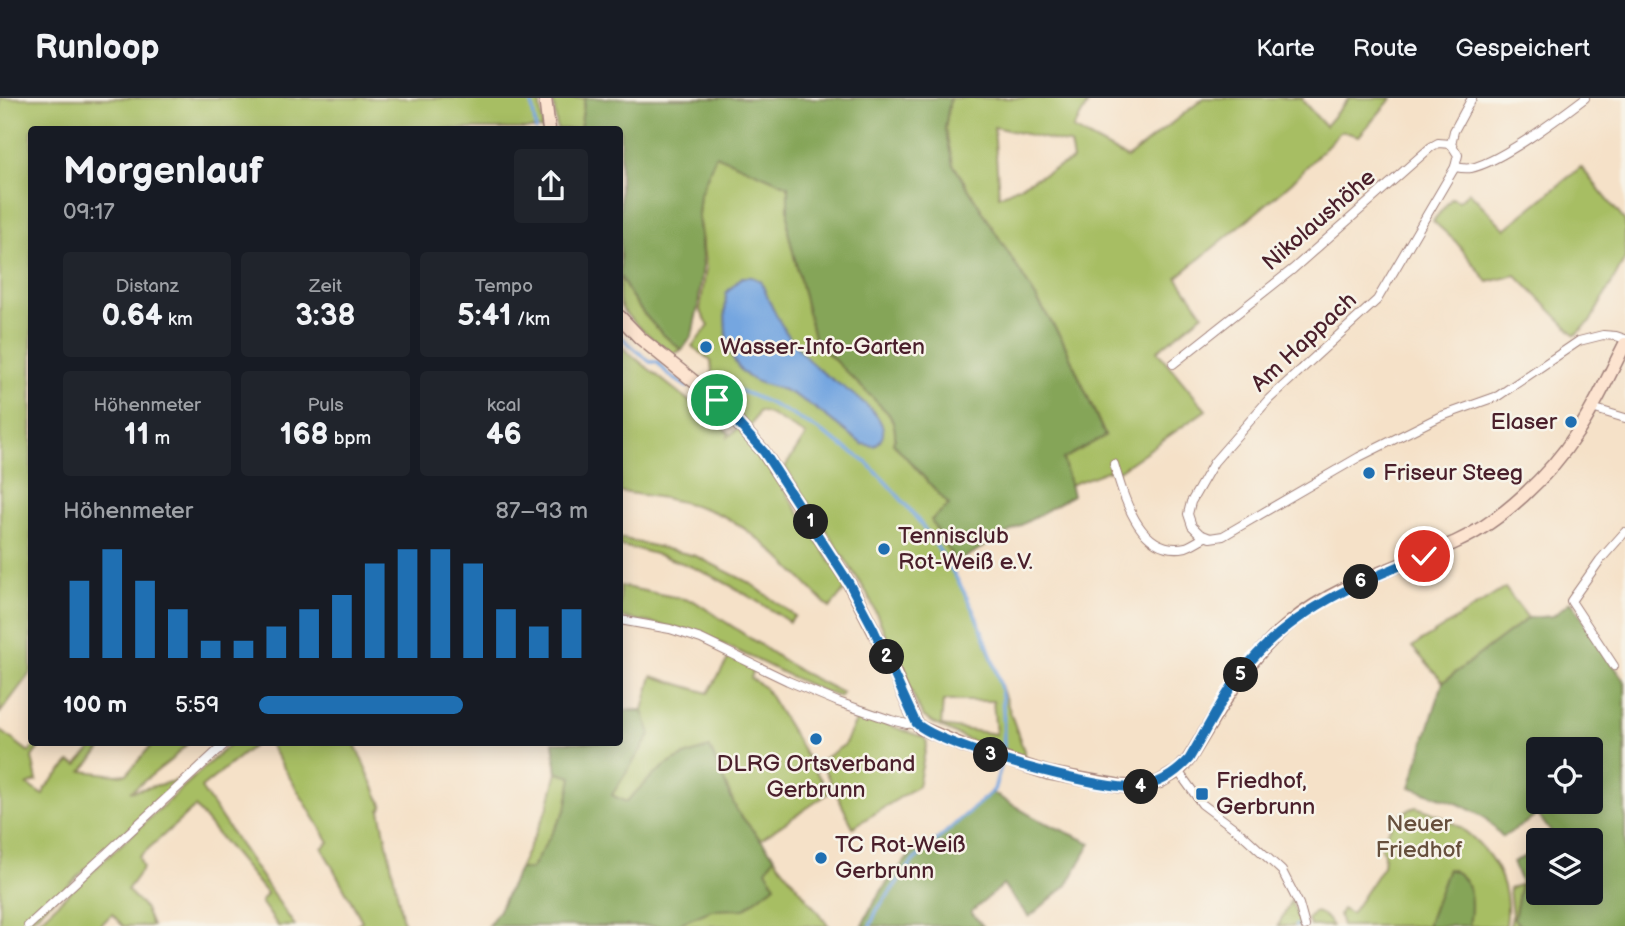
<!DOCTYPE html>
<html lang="de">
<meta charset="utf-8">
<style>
:root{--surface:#171b24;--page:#20242c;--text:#f1f3f6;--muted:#9ea1a6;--line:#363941;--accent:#1f6fb2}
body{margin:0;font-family:"Balsamiq Sans",sans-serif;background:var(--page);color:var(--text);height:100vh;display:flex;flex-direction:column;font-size:26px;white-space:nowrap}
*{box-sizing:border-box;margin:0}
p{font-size:23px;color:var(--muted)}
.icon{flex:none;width:38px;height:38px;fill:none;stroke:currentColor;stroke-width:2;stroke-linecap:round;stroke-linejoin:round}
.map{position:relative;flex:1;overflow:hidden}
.drawer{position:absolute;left:28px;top:28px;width:595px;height:620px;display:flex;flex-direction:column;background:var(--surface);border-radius:7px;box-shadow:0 4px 18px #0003}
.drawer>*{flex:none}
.buttons{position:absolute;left:1526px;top:639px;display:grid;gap:14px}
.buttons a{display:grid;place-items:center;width:77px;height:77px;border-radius:7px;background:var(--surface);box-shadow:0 4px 18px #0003;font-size:35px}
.pin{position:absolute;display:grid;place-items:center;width:60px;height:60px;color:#fff;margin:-30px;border:4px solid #fff;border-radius:50%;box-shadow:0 2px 7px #0007}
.km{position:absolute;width:35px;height:35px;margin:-18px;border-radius:50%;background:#222;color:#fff;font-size:19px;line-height:35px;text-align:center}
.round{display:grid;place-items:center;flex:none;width:74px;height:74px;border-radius:7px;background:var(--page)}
.overview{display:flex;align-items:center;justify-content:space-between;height:119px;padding:0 35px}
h1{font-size:38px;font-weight:800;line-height:52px}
.figures{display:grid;grid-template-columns:repeat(3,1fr);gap:10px;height:119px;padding:7px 35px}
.figures div{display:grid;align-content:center;border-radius:7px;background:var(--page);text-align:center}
.figures b{font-size:30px;font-weight:800}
.figures small{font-size:19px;font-weight:400}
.figures p{font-size:19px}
.chart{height:196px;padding:14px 35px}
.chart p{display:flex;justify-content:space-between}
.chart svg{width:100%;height:126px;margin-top:7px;stroke:var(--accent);stroke-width:6}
ul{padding:0 35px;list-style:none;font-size:23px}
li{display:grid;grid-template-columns:112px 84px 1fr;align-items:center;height:52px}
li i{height:18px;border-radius:9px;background:var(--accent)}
header{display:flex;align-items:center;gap:42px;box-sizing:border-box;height:98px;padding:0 35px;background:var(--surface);border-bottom:2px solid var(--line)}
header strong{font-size:33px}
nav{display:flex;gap:38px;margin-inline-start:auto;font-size:24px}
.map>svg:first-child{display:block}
.green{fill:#a7be63;stroke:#786e47;stroke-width:2;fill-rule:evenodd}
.forest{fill:#85a559;stroke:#686242;stroke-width:2;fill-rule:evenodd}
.water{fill:#74a6e0;stroke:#5f6286;stroke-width:2}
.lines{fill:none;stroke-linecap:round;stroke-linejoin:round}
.stream{stroke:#74a6e0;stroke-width:3.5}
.street-casing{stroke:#a0807a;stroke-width:10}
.secondary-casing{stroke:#a0807a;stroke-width:15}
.street{stroke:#fff;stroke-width:8}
.secondary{stroke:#fde4d0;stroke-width:12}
.route-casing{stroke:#fff;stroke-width:14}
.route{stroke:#1f6fb2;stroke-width:9}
.poi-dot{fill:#1f6fb2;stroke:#f7f3e8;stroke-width:2.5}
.labels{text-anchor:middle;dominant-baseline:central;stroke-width:5;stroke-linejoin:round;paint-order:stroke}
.street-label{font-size:23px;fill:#4a1f2b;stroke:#f7f3e8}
.poi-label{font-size:23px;fill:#4a1f2b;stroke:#f7f3e8;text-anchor:start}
.park-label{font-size:23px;fill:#664f3c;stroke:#f7f3e8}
</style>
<header>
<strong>Runloop</strong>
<nav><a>Karte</a><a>Route</a><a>Gespeichert</a></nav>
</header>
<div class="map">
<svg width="1625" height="828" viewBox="0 0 1625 828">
<rect width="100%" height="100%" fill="#f7f3e8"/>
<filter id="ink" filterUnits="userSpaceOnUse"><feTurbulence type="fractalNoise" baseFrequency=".0143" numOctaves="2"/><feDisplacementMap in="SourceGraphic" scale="14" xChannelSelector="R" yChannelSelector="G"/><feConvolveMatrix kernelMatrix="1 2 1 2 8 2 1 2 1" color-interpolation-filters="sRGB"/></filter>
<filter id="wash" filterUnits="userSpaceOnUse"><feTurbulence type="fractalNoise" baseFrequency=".00686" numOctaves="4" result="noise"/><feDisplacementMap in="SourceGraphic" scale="28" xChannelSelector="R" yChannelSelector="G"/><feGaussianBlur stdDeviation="1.57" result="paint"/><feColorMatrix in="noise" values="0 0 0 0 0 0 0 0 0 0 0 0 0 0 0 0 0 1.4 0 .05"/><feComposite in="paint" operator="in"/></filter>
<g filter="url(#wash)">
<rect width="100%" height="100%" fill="#f5e1c8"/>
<g class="green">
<path d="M 0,0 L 539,0 L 543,31 L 32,32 L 31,574 L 0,615 Z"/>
<path d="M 553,0 L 585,0 L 580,31 L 557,31 Z"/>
<path d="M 950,0 L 1091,0 L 1073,31 L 1127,60 L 1204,0 L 1303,0 L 1302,2 L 1325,28 L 1349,0 L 1392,0 L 1359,38 L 1341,33 L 1292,84 L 1257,114 L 1177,179 L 1203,216 L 1157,253 L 1206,312 L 1117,374 L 1115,370 L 1070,387 L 1063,361 L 1105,337 L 1063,243 L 953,66 L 945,31 ZM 994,29 L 1070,46 L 1073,62 L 999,98 Z"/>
<path d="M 716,56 L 788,88 L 788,133 L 815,243 L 889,316 C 894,325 898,335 893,345 L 950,407 L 932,423 L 956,465 L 951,469 L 977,520 L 1024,653 L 1024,660 C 1005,658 936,630 922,617 L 867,495 L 785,369 L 806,337 L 769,316 L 759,313 L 750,329 L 707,284 L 712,274 L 711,263 L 692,248 L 709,228 L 700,212 L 706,170 L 698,117 L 700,96 ZM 943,603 L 993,603 L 996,636 L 941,628 Z"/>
<path d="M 1581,69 L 1625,123 L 1625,161 L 1590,224 L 1575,237 L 1516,177 L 1488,184 L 1456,144 L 1433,123 L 1452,100 L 1459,103 L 1469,94 L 1505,131 Z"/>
<path d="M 620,178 C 634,206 656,233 682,252 L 673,256 C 660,246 625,221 620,206 C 617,199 620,186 620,178 Z"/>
<path d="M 620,248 L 729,335 L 728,339 L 738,330 L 760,354 L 847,489 L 830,510 C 797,478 758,431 714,414 C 684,402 651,398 620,394 Z"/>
<path d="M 620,440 L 696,458 L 750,485 L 795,518 L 789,524 C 736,488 683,458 620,448 Z"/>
<path d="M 620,488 L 694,503 L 801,574 L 843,595 L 840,599 C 796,584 757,560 713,542 C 683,530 651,525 620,519 Z"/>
<path d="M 1505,490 L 1528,520 L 1443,584 L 1412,549 Z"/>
<path d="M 730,558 L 754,570 L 751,580 L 765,590 L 829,695 L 760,742 L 829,828 L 489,828 L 500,811 L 548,709 L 557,674 L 553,644 L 620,644 L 620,612 L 643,612 L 652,578 L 708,595 Z"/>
<path d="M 859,617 L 923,639 L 927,644 L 918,688 L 853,729 L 820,663 L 844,647 Z"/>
<path d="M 0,632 L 29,654 L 37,644 L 43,644 L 32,659 L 37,683 L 27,687 L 43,697 L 45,690 L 70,664 L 77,667 L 98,644 L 107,644 L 82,673 L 117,677 L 127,676 L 154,644 L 189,644 L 171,662 L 130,694 L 182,681 L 25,828 L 0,828 Z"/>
<path d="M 232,644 L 258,644 L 201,690 L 295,828 L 278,828 L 261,804 L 267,796 L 195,709 L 139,759 L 143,770 L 127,792 L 144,809 L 152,828 L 123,828 L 112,816 L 100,828 L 33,828 Z"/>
<path d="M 268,644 L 354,644 L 383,709 L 380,712 L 404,828 L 354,828 L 362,823 L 322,750 L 329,744 Z"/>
<path d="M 1416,709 C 1470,725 1515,768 1506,828 L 1469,828 C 1472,806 1474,778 1448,771 L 1427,828 L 1342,828 L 1339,816 L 1342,811 L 1351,816 L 1383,768 L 1384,757 L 1380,746 C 1390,729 1397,715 1416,709 Z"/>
<path d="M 1521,786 L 1514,820 L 1520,828 L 1510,828 L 1512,818 L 1509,791 Z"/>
<path d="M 1291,802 L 1301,828 L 1278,828 Z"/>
<path d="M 1314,814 C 1323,814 1328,821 1332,828 L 1310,828 L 1308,821 Z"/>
</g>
<g class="forest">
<path d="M 585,0 L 950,0 L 945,31 L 953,66 L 1063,243 L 1105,338 L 1063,361 L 1073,397 L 956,465 L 931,422 L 949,407 L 893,345 C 898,335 894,325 889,316 L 815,243 L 788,133 L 788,88 L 716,57 L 700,96 L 698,117 L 703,167 L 698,209 L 692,238 L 682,252 C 656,233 634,206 620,178 L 620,32 L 580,31 Z"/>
<path d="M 1571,503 L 1625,584 L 1625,828 L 1520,828 L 1514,821 L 1521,785 L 1513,764 L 1538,752 L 1538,794 L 1591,794 L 1591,742 L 1557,742 L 1538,717 L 1503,739 L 1484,719 L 1459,706 L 1410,689 L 1443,584 L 1528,520 L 1553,518 ZM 1538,651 L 1591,651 L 1591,704 L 1538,704 Z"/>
<path d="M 620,612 L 643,613 L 651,636 L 612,697 L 626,704 C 656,674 667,660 710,650 L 737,713 L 775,759 L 766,772 L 775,787 L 744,811 L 712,812 L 674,828 L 488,828 L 499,812 L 519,771 L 531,771 L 566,711 L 572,679 L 557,675 L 553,644 L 620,644 Z"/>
<path d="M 991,694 L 1037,721 L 1091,745 L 1067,787 L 1029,819 L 1003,787 L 971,814 L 983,828 L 862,828 C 875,796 898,771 920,746 L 926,751 Z"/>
<path d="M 1448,771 C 1474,778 1473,806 1469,828 L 1427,828 Z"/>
</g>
<path class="water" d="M 742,179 L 752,179 L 761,183 C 773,215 790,247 816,269 C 834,285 871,304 881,325 C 886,335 882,343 874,348 L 862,346 C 838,328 813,306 786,293 C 775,288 759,287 750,280 C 723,262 724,223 726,195 Z"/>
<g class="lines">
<g class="stream">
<path d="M 531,0 L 536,32"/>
<path d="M 620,238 L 650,264 L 657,264 L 669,277 L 687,289"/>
<path d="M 717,285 C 763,299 802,320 841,347 C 851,354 863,360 871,369 C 931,428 979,505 1000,587 C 1005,606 1003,630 1004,651"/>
<path d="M 870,828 L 877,812 L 913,763 L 994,692 L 1001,668"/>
<path d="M 1296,828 L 1296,827"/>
</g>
</g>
</g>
<g filter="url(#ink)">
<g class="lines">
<g class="street-casing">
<g id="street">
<path d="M 1451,46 L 1458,57 L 1455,69 L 1377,202 L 1269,301 L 1214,364 L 1191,404 L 1188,416 L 1192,428 L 1200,436 L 1210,440 L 1223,438 L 1359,359 L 1439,319 L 1498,298 L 1579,243 L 1603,237 L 1616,238 L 1625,241"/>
<path d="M 1451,46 L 1454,33 L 1472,0"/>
<path d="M 1455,69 C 1460,70 1466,71 1471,70 C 1501,64 1560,19 1585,0"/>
<path d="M 1173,266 L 1293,171 L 1431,49 L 1438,45 L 1451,46"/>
<path d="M 1592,310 L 1625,320"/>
<path d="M 1114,366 C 1124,399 1139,459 1186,449 C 1192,447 1199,442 1205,439"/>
<path d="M 620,522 L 670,531 L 701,541 L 788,583 L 838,604 L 891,622 L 907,626 L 916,625"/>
<path d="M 1614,568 L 1571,503 L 1600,462 L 1625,434"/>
<path d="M 1178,673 L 1202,706 L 1242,736 L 1282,773 L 1299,806 L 1305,828"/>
<path d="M 28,828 L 227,644"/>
</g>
</g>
<g class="secondary-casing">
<g id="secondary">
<path d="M 545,0 L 549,32"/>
<path d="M 620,219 L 640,240 L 717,302 L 763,353 L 849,485 L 890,564 L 916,625 L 921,630 L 964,648 L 1048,675 L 1120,688 L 1138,689 L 1159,684 L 1178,673 L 1189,661 C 1219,612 1245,562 1290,525 C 1337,486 1401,469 1456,444 C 1502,423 1550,377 1577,335 C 1596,307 1610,275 1625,246"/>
</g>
</g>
<use href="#street" class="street"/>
<use href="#secondary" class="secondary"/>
</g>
</g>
<g class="lines" filter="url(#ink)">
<g class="route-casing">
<path id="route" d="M 717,302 L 764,354 L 849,485 L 874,532 L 916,625 C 940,649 1102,693 1138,689 C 1159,687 1176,675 1189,661 C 1207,631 1227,591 1249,565 C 1295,511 1359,484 1424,458"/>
</g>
<use href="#route" class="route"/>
</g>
<g class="poi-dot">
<circle cx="706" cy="249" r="7"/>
<circle cx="1571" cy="324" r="7"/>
<circle cx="1369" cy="375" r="7"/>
<circle cx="884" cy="451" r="7"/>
<circle cx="816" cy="641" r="7"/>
<rect x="1195" y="689" width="14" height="14" rx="3.5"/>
<circle cx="821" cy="760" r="7"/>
</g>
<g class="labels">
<g class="street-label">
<text transform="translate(1319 122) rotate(-41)">Nikolaushöhe</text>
<text transform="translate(1304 244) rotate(-43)">Am Happach</text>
</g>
<g class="poi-label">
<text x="720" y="249">Wasser-Info-Garten</text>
<text x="1557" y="324" text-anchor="end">Elaser</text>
<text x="1383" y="375">Friseur Steeg</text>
<text x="898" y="438">Tennisclub<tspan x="898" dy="26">Rot-Weiß e.V.</tspan></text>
<text x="816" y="666" text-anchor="middle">DLRG Ortsverband<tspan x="816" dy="26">Gerbrunn</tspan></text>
<text x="1216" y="683">Friedhof,<tspan x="1216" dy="26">Gerbrunn</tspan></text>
<text x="835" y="747">TC Rot-Weiß<tspan x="835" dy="26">Gerbrunn</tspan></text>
</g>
<g class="park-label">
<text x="1419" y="726">Neuer<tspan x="1419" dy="26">Friedhof</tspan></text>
</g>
</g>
</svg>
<div class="buttons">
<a><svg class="icon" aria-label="locate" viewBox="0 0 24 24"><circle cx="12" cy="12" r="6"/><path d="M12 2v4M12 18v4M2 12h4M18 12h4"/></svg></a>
<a><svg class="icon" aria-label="layers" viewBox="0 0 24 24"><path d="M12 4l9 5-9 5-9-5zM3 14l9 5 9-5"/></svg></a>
</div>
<div class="pin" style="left:717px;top:302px;background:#1e9e55"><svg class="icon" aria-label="arrive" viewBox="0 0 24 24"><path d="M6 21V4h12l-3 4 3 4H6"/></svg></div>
<div class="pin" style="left:1424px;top:458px;background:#d93025"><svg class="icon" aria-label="check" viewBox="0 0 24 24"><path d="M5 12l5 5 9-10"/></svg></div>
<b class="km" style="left:811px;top:424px">1</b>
<b class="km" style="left:887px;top:559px">2</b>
<b class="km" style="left:991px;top:657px">3</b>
<b class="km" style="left:1141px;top:689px">4</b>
<b class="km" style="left:1241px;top:577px">5</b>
<b class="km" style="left:1361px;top:484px">6</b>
<section class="drawer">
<div class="overview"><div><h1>Morgenlauf</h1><p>09:17</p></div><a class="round"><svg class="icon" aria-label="share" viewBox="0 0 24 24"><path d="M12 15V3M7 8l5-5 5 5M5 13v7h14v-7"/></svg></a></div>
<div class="figures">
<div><p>Distanz</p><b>0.64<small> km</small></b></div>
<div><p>Zeit</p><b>3:38</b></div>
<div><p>Tempo</p><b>5:41<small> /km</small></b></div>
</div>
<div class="figures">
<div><p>Höhenmeter</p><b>11<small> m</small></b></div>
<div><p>Puls</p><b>168<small> bpm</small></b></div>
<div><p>kcal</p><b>46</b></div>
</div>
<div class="chart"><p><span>Höhenmeter</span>87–93 m</p>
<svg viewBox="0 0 160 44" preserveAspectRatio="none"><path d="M5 44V17M15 44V6M25 44V17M35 44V27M45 44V38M55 44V38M65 44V33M75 44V27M85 44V22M95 44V11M105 44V6M115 44V6M125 44V11M135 44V27M145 44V33M155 44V27"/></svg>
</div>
<ul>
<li><b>100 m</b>5:59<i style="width:62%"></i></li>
</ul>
</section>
</div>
